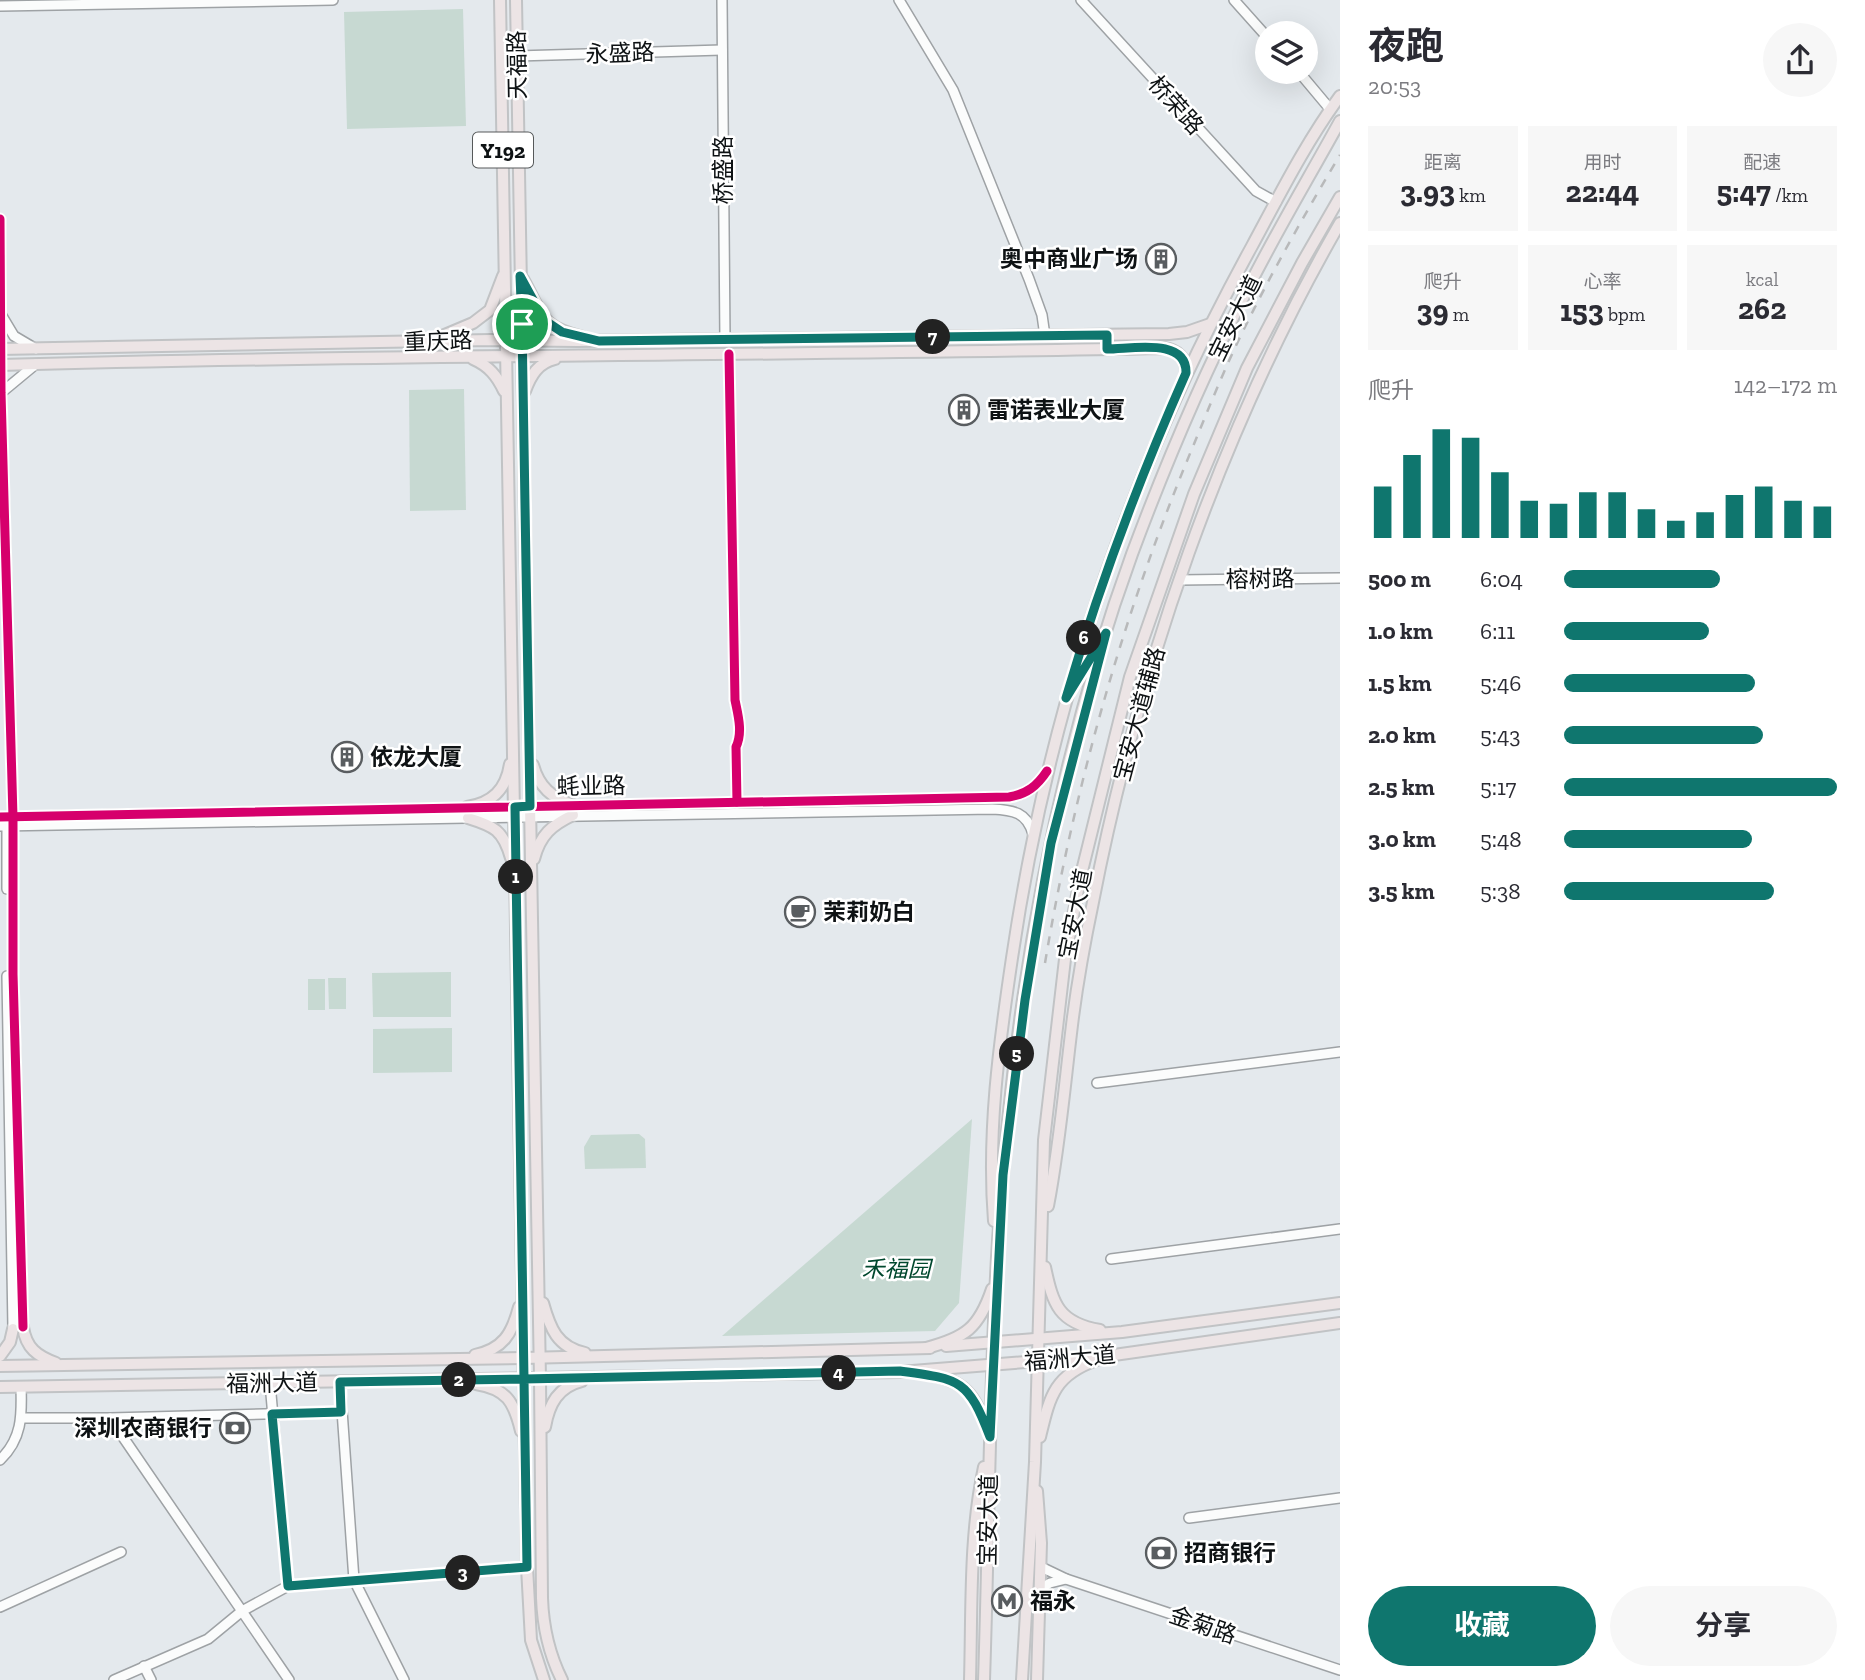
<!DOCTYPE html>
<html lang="zh">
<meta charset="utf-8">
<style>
:root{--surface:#fff;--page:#f7f7f7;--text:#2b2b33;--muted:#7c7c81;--accent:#0f766e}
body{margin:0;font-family:"Zilla Slab","Noto Sans SC",serif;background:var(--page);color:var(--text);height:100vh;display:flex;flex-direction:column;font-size:26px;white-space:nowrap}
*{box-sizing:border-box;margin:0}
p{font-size:23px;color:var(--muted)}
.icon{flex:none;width:38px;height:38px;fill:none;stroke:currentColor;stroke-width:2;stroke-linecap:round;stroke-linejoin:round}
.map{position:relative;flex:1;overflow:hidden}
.panel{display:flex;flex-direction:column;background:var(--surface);width:525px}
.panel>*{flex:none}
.buttons{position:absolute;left:1255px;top:21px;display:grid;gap:14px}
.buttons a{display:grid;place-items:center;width:63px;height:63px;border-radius:50%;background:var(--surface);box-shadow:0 7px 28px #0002;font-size:35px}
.pin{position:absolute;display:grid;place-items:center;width:60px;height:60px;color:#fff;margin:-30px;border:4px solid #fff;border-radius:50%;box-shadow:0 2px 7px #0007}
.km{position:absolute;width:35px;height:35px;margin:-18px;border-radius:50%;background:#222;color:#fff;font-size:19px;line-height:35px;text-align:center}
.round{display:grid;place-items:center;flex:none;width:74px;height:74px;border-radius:37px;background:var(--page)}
.summary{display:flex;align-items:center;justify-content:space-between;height:119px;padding:0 28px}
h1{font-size:38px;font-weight:700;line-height:52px}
.metrics{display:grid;grid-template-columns:repeat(3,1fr);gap:10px;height:119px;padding:7px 28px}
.metrics div{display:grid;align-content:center;border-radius:0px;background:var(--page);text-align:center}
.metrics b{font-size:30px;font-weight:700}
.metrics small{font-size:19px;font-weight:400}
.metrics p{font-size:19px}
.chart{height:196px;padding:14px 28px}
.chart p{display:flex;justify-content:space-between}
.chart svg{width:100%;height:126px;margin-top:7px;stroke:var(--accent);stroke-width:6}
.primary-button{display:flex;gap:14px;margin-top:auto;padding:14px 28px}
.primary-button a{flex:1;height:80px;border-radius:42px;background:var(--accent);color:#fff;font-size:28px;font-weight:700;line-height:80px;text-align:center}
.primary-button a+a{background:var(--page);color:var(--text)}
ul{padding:0 28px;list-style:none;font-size:23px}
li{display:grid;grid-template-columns:112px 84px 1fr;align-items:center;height:52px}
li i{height:18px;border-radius:9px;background:var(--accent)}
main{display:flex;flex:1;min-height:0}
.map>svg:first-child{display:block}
.green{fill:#c7d9d2}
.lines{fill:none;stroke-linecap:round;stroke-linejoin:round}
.minor-casing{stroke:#9ea2a5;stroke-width:12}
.major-casing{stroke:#c1c3c5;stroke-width:14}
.minor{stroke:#fbfcfc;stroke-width:9}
.major{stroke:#ece4e5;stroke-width:10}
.rail{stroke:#b8b9ba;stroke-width:2.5;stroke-dasharray:9 9;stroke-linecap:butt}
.cycleway-casing{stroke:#fff;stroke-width:13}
.cycleway{stroke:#d6006c;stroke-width:9}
.route-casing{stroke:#fff;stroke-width:14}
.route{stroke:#0f766e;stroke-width:9}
.labels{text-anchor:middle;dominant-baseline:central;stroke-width:5;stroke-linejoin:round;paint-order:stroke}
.shield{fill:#fff;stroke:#56595a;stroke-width:2}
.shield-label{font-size:21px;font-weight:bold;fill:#0e1214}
.street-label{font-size:23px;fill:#0e1214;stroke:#fff}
.poi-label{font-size:23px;font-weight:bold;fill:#0e1214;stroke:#fff;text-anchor:start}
.park-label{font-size:23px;font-style:italic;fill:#00482e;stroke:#fff}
</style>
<main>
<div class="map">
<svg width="1340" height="1680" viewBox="0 0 1340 1680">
<rect width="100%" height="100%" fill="#e4e9ed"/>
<g class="green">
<path d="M 463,9 L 466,126 L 347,129 L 344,12 Z"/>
<path d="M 464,389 L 466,510 L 410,511 L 409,390 Z"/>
<path d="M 451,972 L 451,1017 L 373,1017 L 372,973 Z"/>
<path d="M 328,978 L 346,978 L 346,1009 L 329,1009 Z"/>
<rect x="308" y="979" width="17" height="31"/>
<path d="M 452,1028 L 452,1072 L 373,1073 L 373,1029 Z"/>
<path d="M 972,1119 L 959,1303 L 935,1331 L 722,1336 Z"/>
<path d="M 639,1134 L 645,1139 L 646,1168 L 585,1169 L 584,1147 L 591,1135 Z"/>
</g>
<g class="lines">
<g class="minor-casing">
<g id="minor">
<path d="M 722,0 L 725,340"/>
<path d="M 899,0 L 953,90 L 1029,279 L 1042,315 L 1045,336"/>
<path d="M 1081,0 L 1256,191 L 1276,202"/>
<path d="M 1234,0 L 1267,37"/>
<path d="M 0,6 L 333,0"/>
<path d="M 517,56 L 722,50"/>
<path d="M 1299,72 L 1330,109"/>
<path d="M 0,219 L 1,393 L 13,817 L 13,974 L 23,1327"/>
<path d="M 2,316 L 14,336 L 36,349"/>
<path d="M 729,354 L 735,700 C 738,715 743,732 736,747 L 737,802"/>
<path d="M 1,393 L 36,364"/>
<path d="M 1180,580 L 1340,578"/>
<path d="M 0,817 L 1009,797 C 1026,794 1036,787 1046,773"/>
<path d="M 7,822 L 7,889"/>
<path d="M 0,826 L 992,809 C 1013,810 1027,812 1033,834"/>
<path d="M 7,976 L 13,1329"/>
<path d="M 1097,1083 L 1340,1052"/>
<path d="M 1111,1259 L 1340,1229"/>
<path d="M 340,1382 L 354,1580 L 404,1680"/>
<path d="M 270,1383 L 288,1586"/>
<path d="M 22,1418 L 110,1418 L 341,1412"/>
<path d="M 110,1418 L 289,1680"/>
<path d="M 0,1460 C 22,1439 22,1416 21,1387"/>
<path d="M 1189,1518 L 1340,1498"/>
<path d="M 1041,1567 L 1066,1579 L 1340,1670"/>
<path d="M 1040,1589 L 1050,1583 L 1066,1579"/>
<path d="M 0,1607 L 121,1552"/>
<path d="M 144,1666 L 151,1680"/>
<path d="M 114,1680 L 208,1639 L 242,1611 L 288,1586 L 527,1567"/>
</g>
</g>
<g class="major-casing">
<g id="major">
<path d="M 500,0 L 527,1567 L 531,1640 L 544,1680"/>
<path d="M 516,0 L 540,1379 L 542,1598 C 543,1627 549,1654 562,1680"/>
<path d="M 523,279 C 543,314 538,326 583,337"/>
<path d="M 435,339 L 473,323 L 490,310 L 503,276"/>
<path d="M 0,349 L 491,340 L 578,341 L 1169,334 L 1187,332 L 1210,324"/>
<path d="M 473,359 C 489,366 497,376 504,391"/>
<path d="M 0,365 C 388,354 776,356 1164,348 C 1178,350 1186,358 1186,372"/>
<path d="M 525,391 C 531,375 538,363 555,359"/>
<path d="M 1074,685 L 1099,645"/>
<path d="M 533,765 C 539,787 552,798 573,805"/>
<path d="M 467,807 C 492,803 506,790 510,764"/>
<path d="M 468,818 C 494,826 503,830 511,858"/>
<path d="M 534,859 C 540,835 552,825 573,815"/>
<path d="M 1048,1206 C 1060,1144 1065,1080 1073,1017 C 1078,979 1085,940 1093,902 C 1138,670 1221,429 1340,223"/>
<path d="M 994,1221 C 987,1133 999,1045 1012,958 C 1049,707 1130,468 1252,246 C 1279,196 1306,142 1340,96"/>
<path d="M 1045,1267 C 1053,1305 1059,1323 1100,1330"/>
<path d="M 543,1303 C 550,1328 557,1347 585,1353"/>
<path d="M 23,1327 C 26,1348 37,1356 56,1363"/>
<path d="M 946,1346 L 1122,1332 L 1340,1303"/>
<path d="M 926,1348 C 965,1338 979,1328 992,1289"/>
<path d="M 475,1355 C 503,1349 512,1334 519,1307"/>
<path d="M 0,1356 L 10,1342 L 13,1329"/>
<path d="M 0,1366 L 524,1358 L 930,1348"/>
<path d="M 925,1374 C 966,1380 974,1394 988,1431"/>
<path d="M 476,1384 C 507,1389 514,1402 521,1431"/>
<path d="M 0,1387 L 900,1372 L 1114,1355 L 1340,1323"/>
<path d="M 545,1427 C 549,1404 558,1387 582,1381"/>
<path d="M 1040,1437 C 1050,1396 1054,1375 1097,1360"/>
<path d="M 970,1680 C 972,1610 969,1536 984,1467"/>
<path d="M 984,1680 C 989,1533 989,1387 998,1240 C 1013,1010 1053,771 1132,554 C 1164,468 1200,382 1242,300 C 1272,239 1307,181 1340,121"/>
<path d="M 1022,1680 L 1035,1462 L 1044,1140 L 1065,959 L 1080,879 L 1130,677 L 1194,494 L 1247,368 L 1302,263 L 1340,197"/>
<path d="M 1037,1680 L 1041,1543 L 1037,1491"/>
</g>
</g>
<use href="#minor" class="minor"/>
<use href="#major" class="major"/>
<path class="rail" d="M 1045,963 C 1075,784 1124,611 1194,444 C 1210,405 1226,365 1245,327 C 1274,268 1306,212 1340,155"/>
<g class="cycleway-casing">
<g id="cycleway">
<path d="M 0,219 L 1,393 L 13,817 L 13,974 L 23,1327"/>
<path d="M 729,354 L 735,700 C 738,715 743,732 736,747 L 737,802"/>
<path d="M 0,817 L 1009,797 C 1027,794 1037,786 1047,771"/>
</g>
</g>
<use href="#cycleway" class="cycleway"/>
</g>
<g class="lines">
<g class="route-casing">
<path id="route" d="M 522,324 L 530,806 L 515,807 L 524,1379 L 340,1382 L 341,1412 L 272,1414 L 288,1586 L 527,1567 L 524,1379 L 900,1371 C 960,1379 968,1379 990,1437 L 1003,1175 L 1025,1000 L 1051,843 L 1106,633 L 1066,698 C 1099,586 1139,479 1186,373 C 1187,337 1132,349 1107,349 L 1107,335 L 599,341 L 562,332 L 544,320 L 520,276 L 522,324"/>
</g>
<use href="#route" class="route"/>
</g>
<defs>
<g id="building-ring" transform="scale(1.575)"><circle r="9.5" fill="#fff" stroke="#595d60" stroke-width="1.5"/><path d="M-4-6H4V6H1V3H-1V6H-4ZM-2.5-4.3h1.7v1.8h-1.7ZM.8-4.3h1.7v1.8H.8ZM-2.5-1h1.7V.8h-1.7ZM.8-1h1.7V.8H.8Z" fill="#595d60"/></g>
<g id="cafe-ring" transform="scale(1.575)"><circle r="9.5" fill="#fff" stroke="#595d60" stroke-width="1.5"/><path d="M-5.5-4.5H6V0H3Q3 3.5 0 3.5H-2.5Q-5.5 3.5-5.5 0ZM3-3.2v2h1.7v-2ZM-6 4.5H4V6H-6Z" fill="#595d60"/></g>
<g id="bank-ring" transform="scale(1.575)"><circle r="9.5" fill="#fff" stroke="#595d60" stroke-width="1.5"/><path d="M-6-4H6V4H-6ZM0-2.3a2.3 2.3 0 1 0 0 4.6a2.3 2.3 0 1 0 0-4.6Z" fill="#595d60"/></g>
<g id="metro-ring" transform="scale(1.575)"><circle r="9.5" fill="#fff" stroke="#595d60" stroke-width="1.5"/><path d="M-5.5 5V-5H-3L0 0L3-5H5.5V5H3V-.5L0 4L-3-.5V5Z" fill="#595d60"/></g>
</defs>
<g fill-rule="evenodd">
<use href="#building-ring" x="1161" y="259"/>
<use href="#building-ring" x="964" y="410"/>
<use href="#building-ring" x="347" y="757"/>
<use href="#cafe-ring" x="800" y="912"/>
<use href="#bank-ring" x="235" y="1428"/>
<use href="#bank-ring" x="1161" y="1553"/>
<use href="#metro-ring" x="1007" y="1601"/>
</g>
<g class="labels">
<rect class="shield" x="473" y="132.5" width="60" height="35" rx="5"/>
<g class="shield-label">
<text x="503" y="150">Y192</text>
</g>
<g class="street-label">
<text transform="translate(620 53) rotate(-2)">永盛路</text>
<text transform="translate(517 65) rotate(-91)">天福路</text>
<text transform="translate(1176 105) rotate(48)">桥荣路</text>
<text transform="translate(723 170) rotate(-90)">桥盛路</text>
<text transform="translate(1235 318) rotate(-64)">宝安大道</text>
<text transform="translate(438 341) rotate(-2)">重庆路</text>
<text transform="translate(1260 579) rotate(-1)">榕树路</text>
<text transform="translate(1139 714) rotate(-75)">宝安大道辅路</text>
<text transform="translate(591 786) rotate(-1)">蚝业路</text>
<text transform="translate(1075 914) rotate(-79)">宝安大道</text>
<text transform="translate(1070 1358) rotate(-5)">福洲大道</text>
<text transform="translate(272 1383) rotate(-1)">福洲大道</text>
<text transform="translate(988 1520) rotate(-89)">宝安大道</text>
<text transform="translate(1203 1625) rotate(19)">金菊路</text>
</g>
<g class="poi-label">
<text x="1138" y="259" text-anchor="end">奥中商业广场</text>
<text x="987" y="410">雷诺表业大厦</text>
<text x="370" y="757">依龙大厦</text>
<text x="823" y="912">茉莉奶白</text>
<text x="212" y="1428" text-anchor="end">深圳农商银行</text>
<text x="1184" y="1553">招商银行</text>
<text x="1030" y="1601">福永</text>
</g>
<g class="park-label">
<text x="896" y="1269">禾福园</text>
</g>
</g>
</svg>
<div class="buttons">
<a><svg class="icon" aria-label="layers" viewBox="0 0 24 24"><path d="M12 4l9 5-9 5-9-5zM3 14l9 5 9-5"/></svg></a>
</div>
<div class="pin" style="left:522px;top:324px;background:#1e9e55"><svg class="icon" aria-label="arrive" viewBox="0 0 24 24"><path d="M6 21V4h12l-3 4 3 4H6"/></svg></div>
<b class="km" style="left:516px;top:877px">1</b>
<b class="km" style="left:459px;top:1380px">2</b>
<b class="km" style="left:463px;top:1573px">3</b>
<b class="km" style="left:839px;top:1373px">4</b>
<b class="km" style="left:1017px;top:1054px">5</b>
<b class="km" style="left:1084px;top:638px">6</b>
<b class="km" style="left:933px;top:337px">7</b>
</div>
<section class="panel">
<div class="summary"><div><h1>夜跑</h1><p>20:53</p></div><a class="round"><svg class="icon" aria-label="share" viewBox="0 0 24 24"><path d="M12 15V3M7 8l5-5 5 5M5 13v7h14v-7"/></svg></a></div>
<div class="metrics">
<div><p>距离</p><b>3.93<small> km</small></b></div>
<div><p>用时</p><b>22:44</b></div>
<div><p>配速</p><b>5:47<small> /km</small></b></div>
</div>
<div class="metrics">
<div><p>爬升</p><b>39<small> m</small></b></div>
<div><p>心率</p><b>153<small> bpm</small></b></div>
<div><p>kcal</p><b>262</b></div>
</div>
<div class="chart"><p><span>爬升</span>142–172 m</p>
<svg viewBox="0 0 160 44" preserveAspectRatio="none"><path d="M5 44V26M15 44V15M25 44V6M35 44V9M45 44V21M55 44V31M65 44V32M75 44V28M85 44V28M95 44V34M105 44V38M115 44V35M125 44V29M135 44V26M145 44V31M155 44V33"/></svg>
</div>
<ul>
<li><b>500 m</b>6:04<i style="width:57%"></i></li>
<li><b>1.0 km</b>6:11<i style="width:53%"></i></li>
<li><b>1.5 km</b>5:46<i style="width:70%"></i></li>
<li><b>2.0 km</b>5:43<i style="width:73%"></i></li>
<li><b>2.5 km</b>5:17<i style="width:100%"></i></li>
<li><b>3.0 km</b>5:48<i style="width:69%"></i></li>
<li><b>3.5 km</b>5:38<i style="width:77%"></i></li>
</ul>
<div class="primary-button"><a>收藏</a><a>分享</a></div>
</section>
</main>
